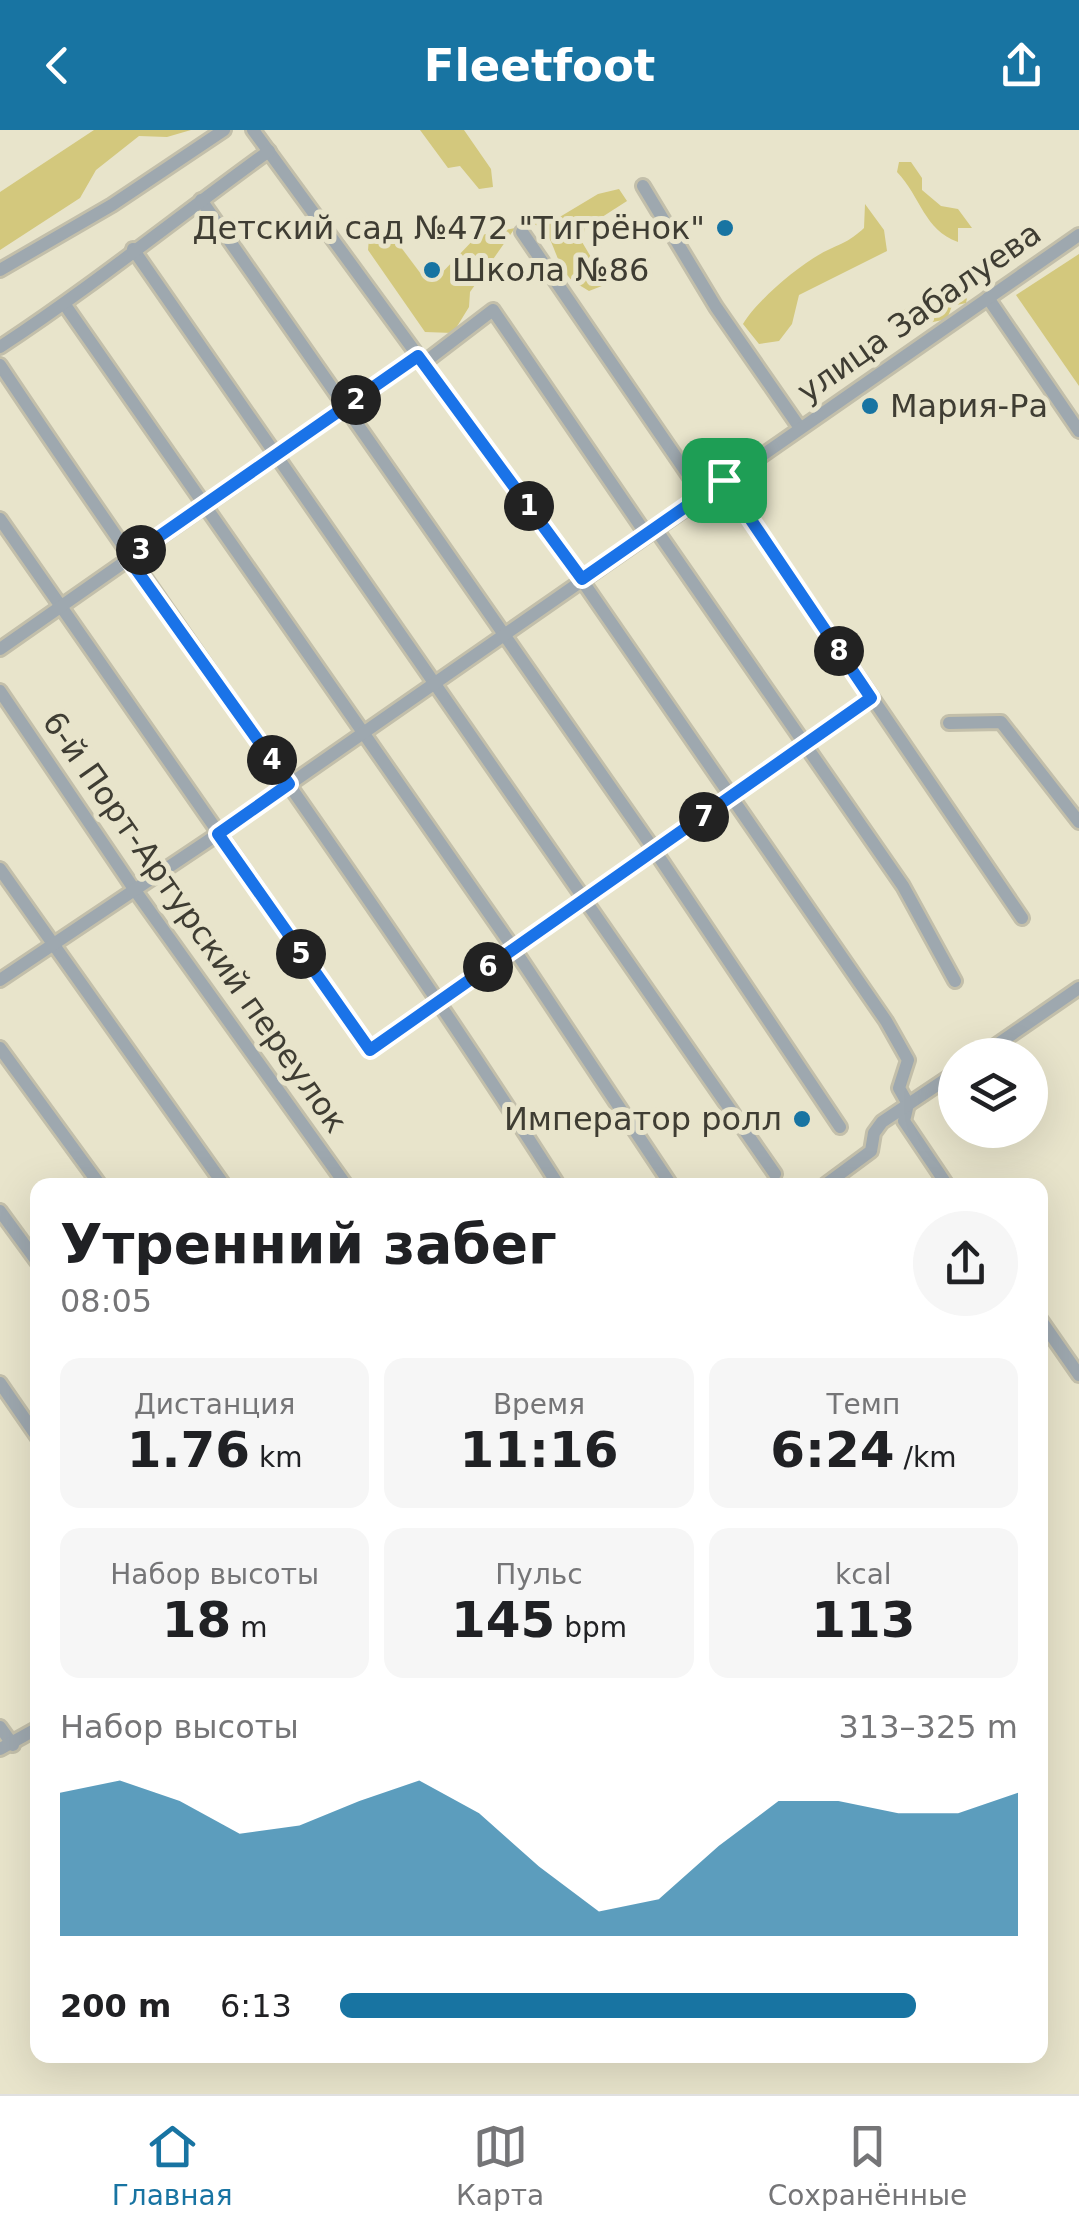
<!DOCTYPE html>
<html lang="ru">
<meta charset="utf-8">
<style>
:root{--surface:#fff;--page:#f6f6f6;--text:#202124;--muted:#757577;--line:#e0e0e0;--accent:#1874a2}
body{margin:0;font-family:"DejaVu Sans",sans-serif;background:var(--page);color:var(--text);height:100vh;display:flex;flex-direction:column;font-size:38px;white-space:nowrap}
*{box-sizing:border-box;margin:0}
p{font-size:32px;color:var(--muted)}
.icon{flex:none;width:55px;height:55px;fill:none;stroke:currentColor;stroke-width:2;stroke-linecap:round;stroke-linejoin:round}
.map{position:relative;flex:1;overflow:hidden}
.side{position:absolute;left:30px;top:1048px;width:1018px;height:885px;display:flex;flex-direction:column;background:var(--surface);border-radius:20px;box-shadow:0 10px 40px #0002}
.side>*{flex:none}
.tools{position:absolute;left:938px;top:908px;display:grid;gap:20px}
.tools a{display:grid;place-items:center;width:110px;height:110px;border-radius:50%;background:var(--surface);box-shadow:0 10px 40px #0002;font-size:50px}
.pin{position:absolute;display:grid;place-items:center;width:85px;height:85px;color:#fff;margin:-42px;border-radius:20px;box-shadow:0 5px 15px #0006}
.km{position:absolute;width:50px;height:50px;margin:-25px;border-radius:50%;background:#222;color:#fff;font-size:28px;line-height:50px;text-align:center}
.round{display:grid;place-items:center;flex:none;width:105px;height:105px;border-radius:52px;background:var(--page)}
.overview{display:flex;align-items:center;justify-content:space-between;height:170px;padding:0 30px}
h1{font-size:55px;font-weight:700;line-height:75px}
.metrics{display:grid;grid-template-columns:repeat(3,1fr);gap:15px;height:170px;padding:10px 30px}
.metrics div{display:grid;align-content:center;border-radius:20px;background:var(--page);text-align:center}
.metrics b{font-size:50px;font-weight:700}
.metrics small{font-size:28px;font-weight:400}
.metrics p{font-size:28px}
.chart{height:280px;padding:20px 30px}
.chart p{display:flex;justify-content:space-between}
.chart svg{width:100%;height:180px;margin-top:10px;fill:var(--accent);opacity:.7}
ul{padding:0 30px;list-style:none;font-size:32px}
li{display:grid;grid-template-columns:160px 120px 1fr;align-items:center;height:75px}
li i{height:25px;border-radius:12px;background:var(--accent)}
header{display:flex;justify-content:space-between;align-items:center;height:130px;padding:0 30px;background:var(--accent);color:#fff;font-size:45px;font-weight:700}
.tab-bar{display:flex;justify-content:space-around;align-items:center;height:140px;border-top:2px solid var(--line);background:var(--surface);font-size:28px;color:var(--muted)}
.tab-bar a{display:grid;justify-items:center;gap:5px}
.tab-bar .current{color:var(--accent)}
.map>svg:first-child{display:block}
.green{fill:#d3c87d}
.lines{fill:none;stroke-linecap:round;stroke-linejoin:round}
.minor-casing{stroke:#c3bfaa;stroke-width:18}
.minor{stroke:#9ea8af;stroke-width:12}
.route-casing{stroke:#fff;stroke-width:20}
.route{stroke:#1a73e8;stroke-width:12}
.poi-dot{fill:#1874a2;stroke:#e8e4cb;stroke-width:4}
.labels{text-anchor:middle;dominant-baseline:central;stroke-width:10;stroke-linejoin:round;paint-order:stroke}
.poi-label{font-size:32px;fill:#3f3d33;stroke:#e8e4cb;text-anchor:end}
.street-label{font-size:32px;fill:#3f3d33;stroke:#e8e4cb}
</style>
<header><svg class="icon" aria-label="back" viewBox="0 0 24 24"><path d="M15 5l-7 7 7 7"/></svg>Fleetfoot<svg class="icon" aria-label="share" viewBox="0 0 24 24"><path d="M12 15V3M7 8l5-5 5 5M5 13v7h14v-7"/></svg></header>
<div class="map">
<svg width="1079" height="1964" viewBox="0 0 1079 1964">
<rect width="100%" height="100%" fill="#e8e4cb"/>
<g class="green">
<path d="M 94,0 L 191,0 L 167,7 L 139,6 L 96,40 L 80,68 L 0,120 L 0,62 Z"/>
<path d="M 420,0 L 464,0 L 491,39 L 493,57 L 479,59 L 460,36 L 448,38 Z"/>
<path d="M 899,32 L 911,32 L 922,48 L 922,60 L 941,76 L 958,79 L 972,98 L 958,98 L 958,112 C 924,100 921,67 897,42 Z"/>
<path d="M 619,59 L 627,71 L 585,98 L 582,112 L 607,154 L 589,161 C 583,157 572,152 568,146 C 552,128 556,100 529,92 L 533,82 L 548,82 L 558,88 L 598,64 Z"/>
<path d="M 865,74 L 884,100 L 887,121 L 799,165 L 792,194 L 779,211 L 759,214 L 743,194 C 758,169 803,131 830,119 C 845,112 851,110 864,98 Z"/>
<path d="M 515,98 L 470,162 L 469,177 L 453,203 L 425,202 L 368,120 L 369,108 L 388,100 L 421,144 L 436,149 L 477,106 Z"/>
<path d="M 1079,124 L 1079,256 L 1016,165 Z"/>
<path d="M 950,150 L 961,150 L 969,159 L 966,173 L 952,176 L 947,189 L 896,200 L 896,187 C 913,169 936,168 950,150 Z"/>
</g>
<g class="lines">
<g class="minor-casing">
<g id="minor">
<path d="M 253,0 L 581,449 L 886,891 L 908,930 L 899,958 L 908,974 L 904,991 L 947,1055"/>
<path d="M 643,56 L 716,177 L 800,298"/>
<path d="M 201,70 L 655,721 L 840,997"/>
<path d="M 522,102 L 702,365"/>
<path d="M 133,119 L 775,1044"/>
<path d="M 0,140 L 112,75 L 224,0"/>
<path d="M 988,168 L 1079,301"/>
<path d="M 65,175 L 514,819 L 671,1055"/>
<path d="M 0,217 C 93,156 179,86 269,21"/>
<path d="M 425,232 L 493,180 L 646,404"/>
<path d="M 0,235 C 183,510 380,775 557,1053"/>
<path d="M 724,350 L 1022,788"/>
<path d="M 0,389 L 370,920 L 871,568"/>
<path d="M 655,398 L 903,756 L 955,851"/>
<path d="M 0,519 L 419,226"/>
<path d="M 0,561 L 134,759 L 346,1055"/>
<path d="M 949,593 L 1001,592 L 1079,692"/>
<path d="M 0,739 L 224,1055"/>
<path d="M 0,850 L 218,704 L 1079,105"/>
<path d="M 0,918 L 100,1055"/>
<path d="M 982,925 L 1079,858"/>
<path d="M 825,1055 L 871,1021 L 874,1003 L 882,992 L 955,943"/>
<path d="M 0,1081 L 38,1133"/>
<path d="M 1040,1189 L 1079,1245"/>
<path d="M 0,1253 L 38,1308"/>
<path d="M 0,1597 L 13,1615"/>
<path d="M 0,1619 L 38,1598"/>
</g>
</g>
<use href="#minor" class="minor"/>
</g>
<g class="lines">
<g class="route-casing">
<path id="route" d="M 418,226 L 582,449 L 724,350 L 871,568 L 370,920 L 218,704 L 289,654 L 128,428 Z"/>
</g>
<use href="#route" class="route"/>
</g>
<g class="poi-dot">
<circle cx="725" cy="98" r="10"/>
<circle cx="432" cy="140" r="10"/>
<circle cx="870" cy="276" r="10"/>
<circle cx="802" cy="989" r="10"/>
</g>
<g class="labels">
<g class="poi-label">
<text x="705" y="98">Детский сад №472 "Тигрёнок"</text>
<text x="452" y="140" text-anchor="start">Школа №86</text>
<text x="890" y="276" text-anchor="start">Мария-Ра</text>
<text x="782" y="989">Император ролл</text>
</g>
<g class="street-label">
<text transform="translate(919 182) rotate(-35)">улица Забалуева</text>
<text transform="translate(195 792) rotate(55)">6-й Порт-Артурский переулок</text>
</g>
</g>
</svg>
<div class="tools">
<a><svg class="icon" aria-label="layers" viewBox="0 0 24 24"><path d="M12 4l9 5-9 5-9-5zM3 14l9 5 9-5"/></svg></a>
</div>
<div class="pin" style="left:724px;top:350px;background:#1e9e55"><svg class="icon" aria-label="arrive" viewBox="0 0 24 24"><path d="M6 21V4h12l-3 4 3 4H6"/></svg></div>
<b class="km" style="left:529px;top:376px">1</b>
<b class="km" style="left:356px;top:270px">2</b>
<b class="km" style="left:141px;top:420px">3</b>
<b class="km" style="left:272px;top:630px">4</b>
<b class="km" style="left:301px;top:824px">5</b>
<b class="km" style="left:488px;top:837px">6</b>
<b class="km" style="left:704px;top:687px">7</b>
<b class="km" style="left:839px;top:521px">8</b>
<section class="side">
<div class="overview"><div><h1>Утренний забег</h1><p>08:05</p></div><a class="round"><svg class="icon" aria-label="share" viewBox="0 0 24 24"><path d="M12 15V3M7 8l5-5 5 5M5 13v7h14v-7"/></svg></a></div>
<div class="metrics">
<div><p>Дистанция</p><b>1.76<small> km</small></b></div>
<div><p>Время</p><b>11:16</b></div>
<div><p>Темп</p><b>6:24<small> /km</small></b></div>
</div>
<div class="metrics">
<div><p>Набор высоты</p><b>18<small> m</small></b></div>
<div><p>Пульс</p><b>145<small> bpm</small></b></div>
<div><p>kcal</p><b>113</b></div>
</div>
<div class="chart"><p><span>Набор высоты</span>313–325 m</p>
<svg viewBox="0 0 160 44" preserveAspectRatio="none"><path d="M0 44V9L10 6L20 11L30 19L40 17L50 11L60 6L70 14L80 27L90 38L100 35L110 22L120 11L130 11L140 14L150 14L160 9V44z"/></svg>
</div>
<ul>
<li><b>200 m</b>6:13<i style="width:85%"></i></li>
</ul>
</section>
</div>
<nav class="tab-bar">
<a class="current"><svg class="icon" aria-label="home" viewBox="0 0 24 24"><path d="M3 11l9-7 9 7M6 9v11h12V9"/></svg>Главная</a>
<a><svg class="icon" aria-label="map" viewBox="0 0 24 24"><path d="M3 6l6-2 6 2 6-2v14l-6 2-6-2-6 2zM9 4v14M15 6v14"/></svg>Карта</a>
<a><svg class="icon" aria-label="saved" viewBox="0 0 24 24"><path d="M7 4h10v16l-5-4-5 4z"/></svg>Сохранённые</a>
</nav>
